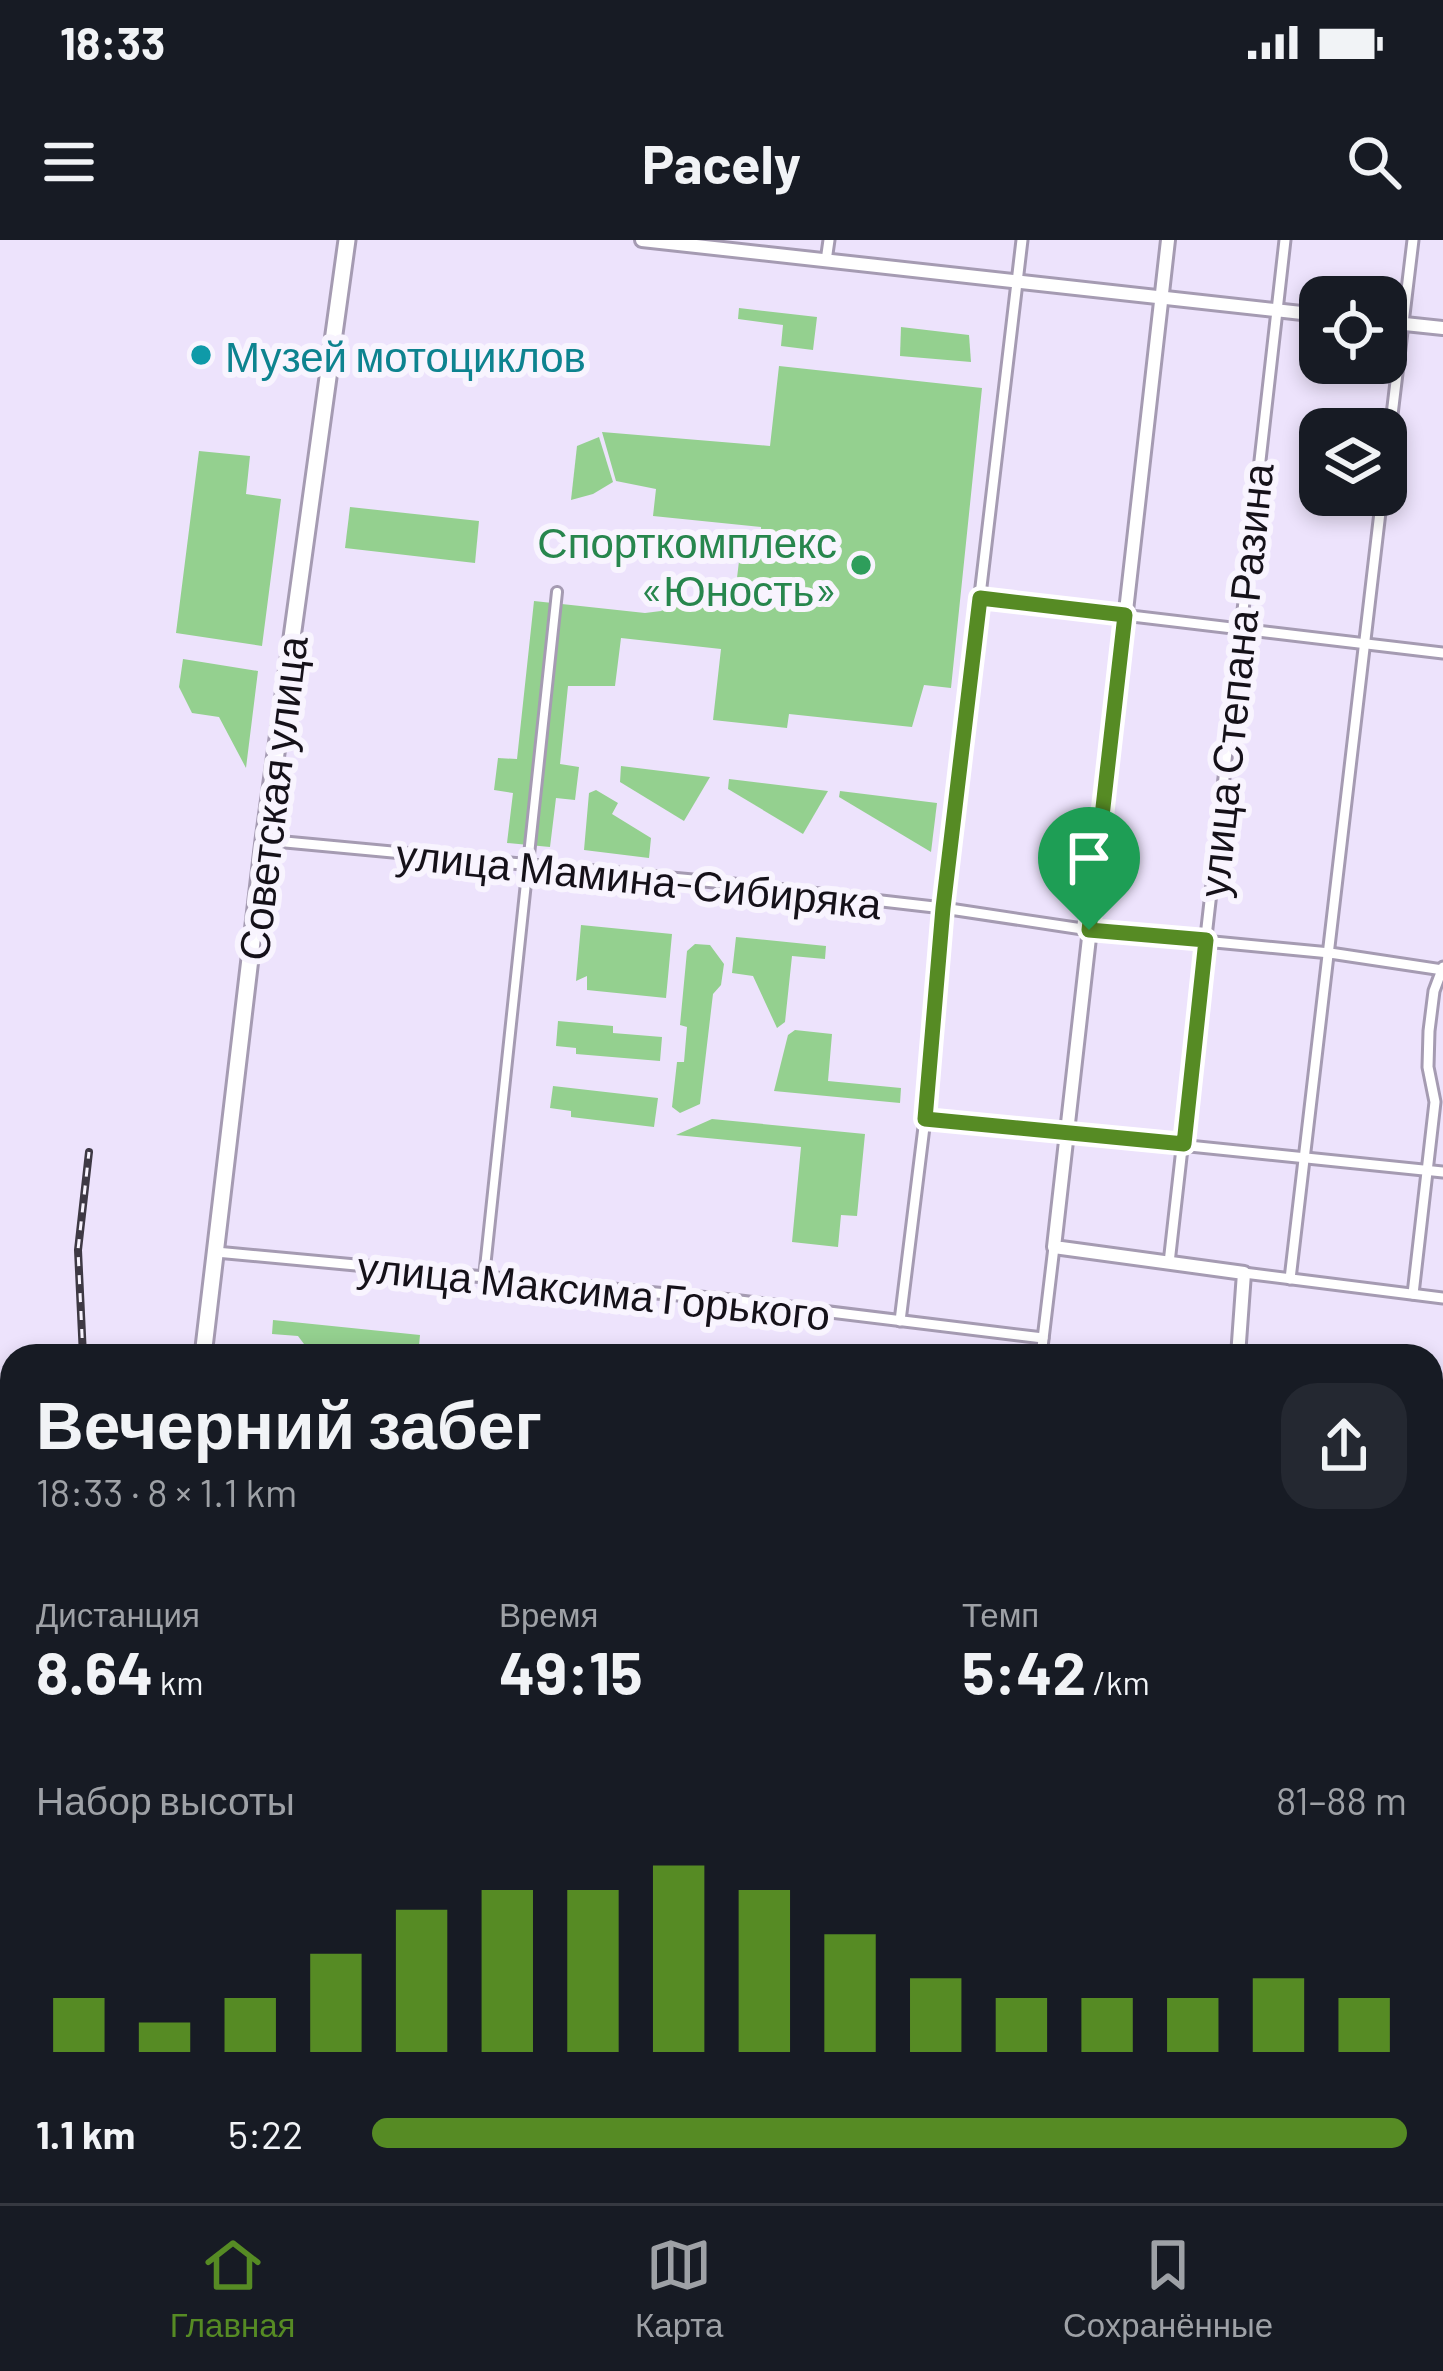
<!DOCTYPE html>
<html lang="ru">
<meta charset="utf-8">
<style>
:root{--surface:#171b24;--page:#242831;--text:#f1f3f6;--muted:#9ea1a6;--line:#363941;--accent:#568b24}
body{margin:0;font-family:Barlow,sans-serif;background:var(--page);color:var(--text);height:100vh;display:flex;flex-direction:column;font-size:45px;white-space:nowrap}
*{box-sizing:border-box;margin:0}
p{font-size:39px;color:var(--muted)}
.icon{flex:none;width:66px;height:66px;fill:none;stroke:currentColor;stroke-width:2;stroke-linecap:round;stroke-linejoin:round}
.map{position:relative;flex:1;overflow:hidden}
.panel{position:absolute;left:0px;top:1104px;width:1443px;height:861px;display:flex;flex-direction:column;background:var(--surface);border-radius:36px 36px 0 0;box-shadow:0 6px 18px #0003}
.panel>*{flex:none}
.tools{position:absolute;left:1299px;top:36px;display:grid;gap:24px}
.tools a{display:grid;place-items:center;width:108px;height:108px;border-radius:24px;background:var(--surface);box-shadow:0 6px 18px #0003;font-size:60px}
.pin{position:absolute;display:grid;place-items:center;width:102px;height:102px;color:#fff;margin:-123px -51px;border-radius:50% 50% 50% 0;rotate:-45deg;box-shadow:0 0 12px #0007}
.pin .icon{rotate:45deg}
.round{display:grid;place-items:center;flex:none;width:126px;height:126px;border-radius:36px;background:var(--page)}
.headline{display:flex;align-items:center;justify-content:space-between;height:204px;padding:0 36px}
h1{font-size:66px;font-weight:700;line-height:90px}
.metrics{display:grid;grid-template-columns:repeat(3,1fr);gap:18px;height:204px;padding:12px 36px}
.metrics div{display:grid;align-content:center}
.metrics b{font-size:60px;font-weight:700}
.metrics small{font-size:33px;font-weight:400}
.metrics p{font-size:33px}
.chart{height:336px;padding:24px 36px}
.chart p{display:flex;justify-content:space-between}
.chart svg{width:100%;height:216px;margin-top:12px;stroke:var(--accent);stroke-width:6}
ul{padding:0 36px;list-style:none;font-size:39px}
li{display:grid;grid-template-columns:192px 144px 1fr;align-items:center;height:90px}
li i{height:30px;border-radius:15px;background:var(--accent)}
.status{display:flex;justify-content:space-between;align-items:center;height:84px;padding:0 60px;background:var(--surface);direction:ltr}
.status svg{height:33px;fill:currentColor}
header{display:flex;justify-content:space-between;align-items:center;height:156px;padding:0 36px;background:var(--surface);font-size:54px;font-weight:700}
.tab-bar{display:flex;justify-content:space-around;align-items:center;height:168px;border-top:3px solid var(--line);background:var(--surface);font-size:33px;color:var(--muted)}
.tab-bar a{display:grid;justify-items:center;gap:6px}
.tab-bar .on{color:var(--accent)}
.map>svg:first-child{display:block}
.green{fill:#94d08f}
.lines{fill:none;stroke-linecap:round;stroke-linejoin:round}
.pedestrian-casing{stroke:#a59bb2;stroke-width:14}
.minor-casing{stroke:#a59bb2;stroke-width:15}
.tertiary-casing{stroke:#a59bb2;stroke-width:18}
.primary-casing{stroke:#a59bb2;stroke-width:21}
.pedestrian{stroke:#fff;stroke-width:8}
.minor{stroke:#fff;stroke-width:9}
.tertiary{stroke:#fff;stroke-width:12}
.primary{stroke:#fff;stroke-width:15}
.rail-casing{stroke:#3e3944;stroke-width:8}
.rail{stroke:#f8f4fe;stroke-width:3;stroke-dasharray:9;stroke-linecap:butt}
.route-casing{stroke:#fff;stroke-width:24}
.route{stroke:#568b24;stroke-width:15}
.culture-dot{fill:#0f9aa8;stroke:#f8f4fe;stroke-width:4.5}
.leisure-dot{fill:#2e9e5b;stroke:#f8f4fe;stroke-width:4.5}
.labels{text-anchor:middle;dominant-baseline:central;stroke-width:12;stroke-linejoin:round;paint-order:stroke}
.culture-label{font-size:42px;fill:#0d838f;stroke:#f8f4fe;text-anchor:start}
.leisure-label{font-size:42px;fill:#27864d;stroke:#f8f4fe;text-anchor:end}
.street-label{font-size:42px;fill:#151119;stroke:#f8f4fe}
</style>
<div class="status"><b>18:33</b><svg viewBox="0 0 49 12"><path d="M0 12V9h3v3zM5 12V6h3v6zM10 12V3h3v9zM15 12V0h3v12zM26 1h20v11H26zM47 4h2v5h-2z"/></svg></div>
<header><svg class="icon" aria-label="menu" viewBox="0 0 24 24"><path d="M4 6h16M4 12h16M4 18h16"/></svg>Pacely<svg class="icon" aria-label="search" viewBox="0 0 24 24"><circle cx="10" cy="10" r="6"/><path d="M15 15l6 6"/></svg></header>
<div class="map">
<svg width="1443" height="1963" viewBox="0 0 1443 1963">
<rect width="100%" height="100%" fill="#ede3fc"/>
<g class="green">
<path d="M 739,68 L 817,77 L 813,110 L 781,106 L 783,85 L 738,79 Z"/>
<path d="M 901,87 L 969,95 L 971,122 L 900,116 Z"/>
<path d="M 779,126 L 982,148 L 951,448 L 924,445 L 912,487 L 789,474 L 787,488 L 713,480 L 721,409 L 621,398 L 615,446 L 568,446 L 560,524 L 579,527 L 575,560 L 556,558 L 550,607 L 507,603 L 513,553 L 494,550 L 498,518 L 517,519 L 534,361 L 645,373 L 661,371 L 683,357 L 734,363 L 742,296 L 761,297 L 761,287 L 653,276 L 656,249 L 616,241 L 602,192 L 770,206 Z"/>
<path d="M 599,197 L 613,242 L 593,254 L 571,260 L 577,206 Z"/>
<path d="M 199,211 L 250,216 L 246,254 L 281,259 L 262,406 L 176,393 Z"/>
<path d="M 350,267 L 479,281 L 475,323 L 345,308 Z"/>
<path d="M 183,419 L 258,431 L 246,528 L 219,477 L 192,473 L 179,447 Z"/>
<path d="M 621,526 L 710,537 L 684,581 L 620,542 Z"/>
<path d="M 729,539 L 828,551 L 803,594 L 728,549 Z"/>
<path d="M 596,550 L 618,563 L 612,574 L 651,598 L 649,618 L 584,610 L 589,553 Z"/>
<path d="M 840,551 L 937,563 L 931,612 L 839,557 Z"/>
<path d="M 581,685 L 672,694 L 666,758 L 587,750 L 587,736 L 576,741 Z"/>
<path d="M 736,697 L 826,706 L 825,719 L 792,716 L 785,782 L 777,788 L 753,736 L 732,733 Z"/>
<path d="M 695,704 L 710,705 L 724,724 L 721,745 L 713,754 L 700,864 L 680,873 L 672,867 L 677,822 L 684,822 L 687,787 L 680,785 L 687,711 Z"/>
<path d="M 558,781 L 613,786 L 613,793 L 662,797 L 660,821 L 576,814 L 576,808 L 556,806 Z"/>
<path d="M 795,790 L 832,794 L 828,841 L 901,848 L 900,863 L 774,851 L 788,795 Z"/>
<path d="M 553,846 L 658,858 L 654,887 L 571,877 L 571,871 L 550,868 Z"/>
<path d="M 712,879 L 865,894 L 857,976 L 841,975 L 838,1007 L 792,1002 L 801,907 L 676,895 Z"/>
<path d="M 273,1080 L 420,1095 L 418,1116 L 313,1116 L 298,1096 L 272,1094 Z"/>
</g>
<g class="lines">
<g class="pedestrian-casing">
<path id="pedestrian" d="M 484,1037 L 557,352"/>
</g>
<g class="minor-casing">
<g id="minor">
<path d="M 826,21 L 829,0"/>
<path d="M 1386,225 L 1413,0"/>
<path d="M 980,358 L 1443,413"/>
<path d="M 264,600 L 725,643 L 943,668 L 1089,690 L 1330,713 L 1443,730"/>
<path d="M 925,879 L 1443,932"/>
<path d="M 216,1012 L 732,1060 L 1043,1098"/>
<path d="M 1169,1023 L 1285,0"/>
<path d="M 1244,1033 L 1443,1058"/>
<path d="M 1290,1039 L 1382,255"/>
<path d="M 1413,1054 L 1435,862 L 1428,827 L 1429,791 L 1434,751 L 1443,727"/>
<path d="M 900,1081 L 925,879 L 943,668 L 1022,0"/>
<path d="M 1041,1116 L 1054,1007"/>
<path d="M 0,1677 L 12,1683"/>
<path d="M 0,1871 L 12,1877"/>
<path d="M 164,1953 L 184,1963"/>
<path d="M 494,1953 L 514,1963"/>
<path d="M 390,1963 L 395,1953"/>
</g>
</g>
<g class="tertiary-casing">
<g id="tertiary">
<path d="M 642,0 L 1320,75"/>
<path d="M 1168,0 L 1054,1007 L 1244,1033 L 1238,1116"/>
<path d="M 1386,82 L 1443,88"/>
<path d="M 0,1303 L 12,1314"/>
<path d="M 1295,1963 L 1295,1953"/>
</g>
</g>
<g class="primary-casing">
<g id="primary">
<path d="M 203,1116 L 264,600 L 347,0"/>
<path d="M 1,1963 L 12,1930"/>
</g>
</g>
<use href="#pedestrian" class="pedestrian"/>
<use href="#minor" class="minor"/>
<use href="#tertiary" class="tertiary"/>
<use href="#primary" class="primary"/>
<g class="rail-casing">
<g id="rail">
<path d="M 83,1116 L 78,1010 L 89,912"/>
<path d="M 0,1255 L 12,1273"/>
<path d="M 0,1603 L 12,1609"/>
<path d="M 711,1953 L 731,1963"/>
<path d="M 846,1953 L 864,1963"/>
</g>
</g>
<use href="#rail" class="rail"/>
</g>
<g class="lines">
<g class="route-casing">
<path id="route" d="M 980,358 L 1125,375 L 1089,690 L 1206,700 L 1184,904 L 925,879 L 943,668 Z"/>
</g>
<use href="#route" class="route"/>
</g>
<circle class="culture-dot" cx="201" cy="115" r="12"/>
<circle class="leisure-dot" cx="861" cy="325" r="12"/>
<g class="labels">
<g class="culture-label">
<text x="225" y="115">Музей мотоциклов</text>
</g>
<g class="leisure-label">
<text x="837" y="301">Спорткомплекс<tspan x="837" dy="48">«Юность»</tspan></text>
</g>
<g class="street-label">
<text transform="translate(1234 440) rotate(-84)">улица Степана Разина</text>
<text transform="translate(271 558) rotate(-83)">Советская улица</text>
<text transform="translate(639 637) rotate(6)">улица Мамина-Сибиряка</text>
<text transform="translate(594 1049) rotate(6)">улица Максима Горького</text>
</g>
</g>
</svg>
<div class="tools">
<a><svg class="icon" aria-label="locate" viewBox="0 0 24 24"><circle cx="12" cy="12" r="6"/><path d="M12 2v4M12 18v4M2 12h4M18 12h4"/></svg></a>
<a><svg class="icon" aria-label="layers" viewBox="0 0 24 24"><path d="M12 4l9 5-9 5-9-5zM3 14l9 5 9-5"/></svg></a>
</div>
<div class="pin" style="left:1089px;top:690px;background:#1e9e55"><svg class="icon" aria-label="arrive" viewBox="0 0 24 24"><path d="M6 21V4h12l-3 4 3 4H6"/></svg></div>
<section class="panel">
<div class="headline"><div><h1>Вечерний забег</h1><p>18:33 · 8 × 1.1 km</p></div><a class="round"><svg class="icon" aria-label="share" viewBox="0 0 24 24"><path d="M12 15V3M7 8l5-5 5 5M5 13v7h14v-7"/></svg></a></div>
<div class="metrics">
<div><p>Дистанция</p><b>8.64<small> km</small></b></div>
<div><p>Время</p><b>49:15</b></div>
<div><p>Темп</p><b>5:42<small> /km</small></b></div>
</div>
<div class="chart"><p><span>Набор высоты</span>81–88 m</p>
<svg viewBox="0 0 160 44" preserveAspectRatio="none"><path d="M5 44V33M15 44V38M25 44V33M35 44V24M45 44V15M55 44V11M65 44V11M75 44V6M85 44V11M95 44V20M105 44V29M115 44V33M125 44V33M135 44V33M145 44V29M155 44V33"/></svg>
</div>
<ul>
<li><b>1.1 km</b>5:22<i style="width:100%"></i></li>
</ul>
</section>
</div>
<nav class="tab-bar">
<a class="on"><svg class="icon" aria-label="home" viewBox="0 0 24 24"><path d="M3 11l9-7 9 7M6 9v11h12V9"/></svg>Главная</a>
<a><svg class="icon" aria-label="map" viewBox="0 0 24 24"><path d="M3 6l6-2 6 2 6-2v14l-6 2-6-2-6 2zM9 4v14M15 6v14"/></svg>Карта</a>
<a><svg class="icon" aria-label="saved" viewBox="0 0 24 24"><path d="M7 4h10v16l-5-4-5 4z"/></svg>Сохранённые</a>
</nav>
